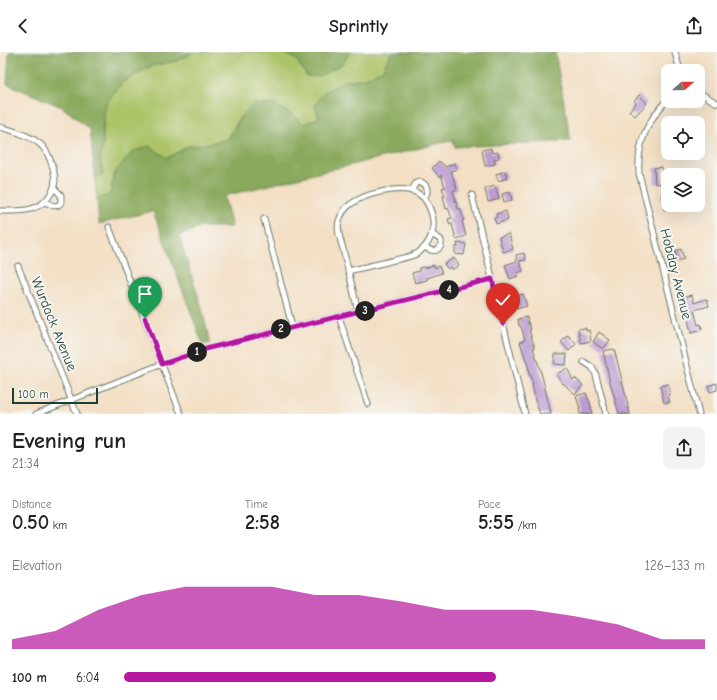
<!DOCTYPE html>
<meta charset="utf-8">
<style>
:root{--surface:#fff;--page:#f2f2f2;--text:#202124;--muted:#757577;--accent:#b5179e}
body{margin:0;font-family:"Comic Neue",sans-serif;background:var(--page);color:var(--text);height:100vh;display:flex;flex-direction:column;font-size:15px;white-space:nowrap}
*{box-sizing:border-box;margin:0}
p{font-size:13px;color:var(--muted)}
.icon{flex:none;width:22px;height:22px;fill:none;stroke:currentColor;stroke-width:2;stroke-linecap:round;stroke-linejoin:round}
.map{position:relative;height:362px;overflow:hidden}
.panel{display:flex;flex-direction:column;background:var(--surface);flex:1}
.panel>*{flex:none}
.needle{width:26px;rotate:69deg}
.controls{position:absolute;left:661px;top:12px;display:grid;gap:8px}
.controls a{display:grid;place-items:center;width:44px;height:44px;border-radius:8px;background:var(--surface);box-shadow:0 4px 16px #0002;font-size:20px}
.scale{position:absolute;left:12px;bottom:10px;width:86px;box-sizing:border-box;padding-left:4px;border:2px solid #1f3d34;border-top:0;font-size:11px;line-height:14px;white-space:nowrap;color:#1f3d34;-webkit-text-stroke:3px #f6f6f2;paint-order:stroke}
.pin{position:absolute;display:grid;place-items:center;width:34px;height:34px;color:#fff;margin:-41px -17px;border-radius:50% 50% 50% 0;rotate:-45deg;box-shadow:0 0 4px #0007}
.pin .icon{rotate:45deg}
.km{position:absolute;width:20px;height:20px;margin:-10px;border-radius:50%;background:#222;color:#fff;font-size:11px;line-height:20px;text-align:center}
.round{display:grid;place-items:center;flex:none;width:42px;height:42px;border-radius:8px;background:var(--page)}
.headline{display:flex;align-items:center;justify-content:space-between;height:68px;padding:0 12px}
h1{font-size:22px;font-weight:600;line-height:30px}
.stats{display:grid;grid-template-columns:repeat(3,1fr);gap:6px;height:68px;padding:4px 12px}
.stats div{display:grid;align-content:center}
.stats b{font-size:20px;font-weight:600}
.stats small{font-size:11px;font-weight:400}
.stats p{font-size:11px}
.chart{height:112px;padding:8px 12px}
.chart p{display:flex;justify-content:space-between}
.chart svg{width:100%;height:72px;margin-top:4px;fill:var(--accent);opacity:.7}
ul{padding:0 12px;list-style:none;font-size:13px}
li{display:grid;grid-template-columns:64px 48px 1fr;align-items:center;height:30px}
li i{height:10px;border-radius:5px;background:var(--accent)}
header{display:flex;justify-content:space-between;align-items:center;height:52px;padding:0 12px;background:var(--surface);font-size:18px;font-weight:600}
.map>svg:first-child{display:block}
.green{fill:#acc368;stroke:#66804e}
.forest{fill:#89a95c;stroke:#547348}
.building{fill:#bd9bd2}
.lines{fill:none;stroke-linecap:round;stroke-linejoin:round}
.street-casing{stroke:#697666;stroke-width:7}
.street{stroke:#fff;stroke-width:5}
.route-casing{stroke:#fff;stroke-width:8}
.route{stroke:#b5179e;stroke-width:5}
.labels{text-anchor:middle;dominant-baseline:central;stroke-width:4;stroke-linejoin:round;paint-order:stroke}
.street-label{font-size:14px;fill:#1f3d34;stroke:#f6f6f2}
</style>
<header><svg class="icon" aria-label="back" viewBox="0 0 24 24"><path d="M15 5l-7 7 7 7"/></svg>Sprintly<svg class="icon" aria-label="share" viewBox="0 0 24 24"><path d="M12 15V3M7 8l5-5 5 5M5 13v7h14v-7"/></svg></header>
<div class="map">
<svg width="717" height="362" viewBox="0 0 717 362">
<rect width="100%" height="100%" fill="#f6f6f2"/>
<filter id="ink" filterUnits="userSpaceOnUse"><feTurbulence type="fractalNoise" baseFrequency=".025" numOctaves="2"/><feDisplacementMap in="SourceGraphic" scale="8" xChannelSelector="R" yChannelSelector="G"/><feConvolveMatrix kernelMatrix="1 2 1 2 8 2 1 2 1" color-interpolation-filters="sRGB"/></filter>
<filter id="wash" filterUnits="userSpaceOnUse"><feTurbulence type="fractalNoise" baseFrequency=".012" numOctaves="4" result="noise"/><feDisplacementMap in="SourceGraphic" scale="16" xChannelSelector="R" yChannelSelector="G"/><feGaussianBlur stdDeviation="0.9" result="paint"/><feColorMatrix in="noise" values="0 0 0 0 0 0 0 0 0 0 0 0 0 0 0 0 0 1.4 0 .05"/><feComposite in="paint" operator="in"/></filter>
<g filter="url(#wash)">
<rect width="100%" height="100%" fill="#f3dfc4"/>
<path class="green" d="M 193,0 L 281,0 L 296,7 L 307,24 L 344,11 L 349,0 L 392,0 L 383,17 L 366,26 L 344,29 L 315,53 L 319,66 L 303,72 L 291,62 L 240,65 L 228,87 L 207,92 L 189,94 L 167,106 L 149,94 L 115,120 L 110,142 L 97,148 L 95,126 L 103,122 L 100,107 L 103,93 L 103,73 L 106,51 L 122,31 L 151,14 L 176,9 L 191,2 Z"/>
<g class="forest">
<path d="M 9,0 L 193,0 L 191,2 L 176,9 L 151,14 L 122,30 L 106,51 L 103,73 L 103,93 L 100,107 L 103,122 L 95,126 L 90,77 L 62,55 L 7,32 Z"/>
<path d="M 260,0 L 349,0 L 344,11 L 320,24 L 307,24 L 296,7 L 281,0 Z"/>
<path d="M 392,0 L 555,0 L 571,89 L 455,95 L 453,88 L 224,144 L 232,175 L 201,175 L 179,184 L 201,253 L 210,291 L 203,293 L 153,159 L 99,172 L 97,148 L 110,142 L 115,120 L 132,100 L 149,94 L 167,106 L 189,94 L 207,92 L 228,87 L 241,65 L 254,51 L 275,53 L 291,62 L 303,72 L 319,66 L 315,53 L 324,40 L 344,29 L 366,26 L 383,17 Z"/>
</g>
<g id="blocks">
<g class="building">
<path d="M 639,43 L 647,51 L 635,64 L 629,59 L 636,51 L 634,49 Z"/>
<path d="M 491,96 L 492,101 L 498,100 L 499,106 L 494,107 L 495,112 L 485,114 L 482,98 Z"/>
<path d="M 439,109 L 446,115 L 454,111 L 457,117 L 451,119 L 457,137 L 453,139 L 458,157 L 460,156 L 464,168 L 462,169 L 466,184 L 456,187 L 452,172 L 450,173 L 448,167 L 452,166 L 448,156 L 446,157 L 443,144 L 445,144 L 442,136 L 445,135 L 441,123 L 439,125 L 432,116 Z"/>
<path d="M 662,115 L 663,131 L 655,132 L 654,116 Z"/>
<path d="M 505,119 L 507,126 L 498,129 L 496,122 Z"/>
<path d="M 495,134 L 499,147 L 488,150 L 485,137 Z"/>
<path d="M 510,140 L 512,148 L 504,150 L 502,142 Z"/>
<path d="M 668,142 L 668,153 L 677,153 L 677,155 L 664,158 L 661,143 Z"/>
<path d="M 506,159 L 508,168 L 496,172 L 494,166 L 497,165 L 496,162 Z"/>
<path d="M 509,182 L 513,197 L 503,200 L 499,185 Z"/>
<path d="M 457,191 L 466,192 L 464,203 L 455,202 L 455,195 L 458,195 Z"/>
<path d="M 681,197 L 684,207 L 677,209 L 675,199 Z"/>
<path d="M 524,201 L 526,208 L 519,209 L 523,219 L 517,221 L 518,224 L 510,227 L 505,213 L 517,209 L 516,203 Z"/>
<path d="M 454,206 L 459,213 L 452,218 L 450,215 L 448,217 L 444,212 Z"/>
<path d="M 434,213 L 435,216 L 439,214 L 442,221 L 427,226 L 427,228 L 415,231 L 412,221 L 419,219 L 419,216 L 424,215 L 425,216 Z"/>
<path d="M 523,242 L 527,254 L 517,257 L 514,245 Z"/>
<path d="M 692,243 L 694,251 L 707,247 L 709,254 L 694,258 L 698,273 L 701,272 L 702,278 L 691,281 L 683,245 Z"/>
<path d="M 527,265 L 528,272 L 529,271 L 531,278 L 529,278 L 535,296 L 533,296 L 542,324 L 551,362 L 540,362 L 535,348 L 532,332 L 533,332 L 528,318 L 529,317 L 520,290 L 525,288 L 521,274 L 519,274 L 518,267 Z"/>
<path d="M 586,276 L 586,279 L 589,278 L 591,289 L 581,291 L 578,277 Z"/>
<path d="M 599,280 L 610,288 L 603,297 L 593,290 Z"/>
<path d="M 568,283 L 576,292 L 569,299 L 561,290 Z"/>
<path d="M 614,297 L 618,312 L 630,362 L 619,362 L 610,330 L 603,299 Z"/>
<path d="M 555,302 L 567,302 L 566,313 L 554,312 Z"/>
<path d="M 567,316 L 573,328 L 575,326 L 583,333 L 575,342 L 563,331 L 562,332 L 557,322 Z"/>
<path d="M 717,331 L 717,338 L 710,340 L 708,334 Z"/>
<path d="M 668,332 L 670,343 L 668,344 L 670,350 L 664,351 L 660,334 Z"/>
<path d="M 586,341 L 590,351 L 592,362 L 580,362 L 579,357 L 580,357 L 576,344 Z"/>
</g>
</g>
</g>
<g filter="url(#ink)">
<use href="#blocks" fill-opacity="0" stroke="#697666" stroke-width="1"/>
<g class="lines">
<g class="street-casing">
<g id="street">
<path d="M 675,0 L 680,19"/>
<path d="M 698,40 L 717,51"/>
<path d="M 668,47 C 647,69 637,91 639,121 L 699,362"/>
<path d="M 0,75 C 13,79 29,83 40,92 C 47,98 50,107 53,116 C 55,123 56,133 52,140 C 40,161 21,159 0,159"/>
<path d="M 411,139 L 416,131 L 421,130 C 428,133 429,140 424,146"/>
<path d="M 472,143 L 525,362"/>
<path d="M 45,150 C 51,153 56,156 61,151 L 61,143 L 54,136"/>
<path d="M 264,167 L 292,274"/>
<path d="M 109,175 L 181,362"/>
<path d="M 425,195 C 431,199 436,201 441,194 L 441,188 L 432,182"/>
<path d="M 18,214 L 77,362"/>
<path d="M 348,219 C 361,216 374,213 387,210 C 396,207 408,206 416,202 C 430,194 436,178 432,163 C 429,153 425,144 415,140 C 399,133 364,142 351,152 C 345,156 341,162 339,169 C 336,179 342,191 344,201 C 349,221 354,241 358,260"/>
<path d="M 339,265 L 368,352"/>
<path d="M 584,310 L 592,315 L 596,323 L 606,362"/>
<path d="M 36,362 L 162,312 L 209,296 L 491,227"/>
</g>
</g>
<use href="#street" class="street"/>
</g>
</g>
<g class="lines" filter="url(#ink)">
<g class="route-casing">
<path id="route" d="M 145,266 L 162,312 L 209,296 L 492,227 L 503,272"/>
</g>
<use href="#route" class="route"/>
</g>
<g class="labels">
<g class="street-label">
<text transform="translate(676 222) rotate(76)">Hobday Avenue</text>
<text transform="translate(54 272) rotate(68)">Wurdack Avenue</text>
</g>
</g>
</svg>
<div class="controls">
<a><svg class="needle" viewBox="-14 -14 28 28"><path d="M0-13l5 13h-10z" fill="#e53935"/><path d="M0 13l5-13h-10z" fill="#757577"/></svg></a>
<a><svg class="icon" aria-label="locate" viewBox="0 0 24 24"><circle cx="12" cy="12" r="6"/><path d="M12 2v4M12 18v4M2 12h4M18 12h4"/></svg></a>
<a><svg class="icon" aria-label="layers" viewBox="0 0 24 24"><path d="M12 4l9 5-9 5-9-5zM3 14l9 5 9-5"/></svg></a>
</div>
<div class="scale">100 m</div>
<div class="pin" style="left:145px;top:266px;background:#1e9e55"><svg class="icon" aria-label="arrive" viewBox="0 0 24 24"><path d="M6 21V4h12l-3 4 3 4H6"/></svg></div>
<div class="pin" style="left:503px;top:272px;background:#d93025"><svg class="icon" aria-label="check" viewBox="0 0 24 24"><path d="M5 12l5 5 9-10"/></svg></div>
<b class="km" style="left:197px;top:300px">1</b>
<b class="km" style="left:281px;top:277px">2</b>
<b class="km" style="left:365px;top:259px">3</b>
<b class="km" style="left:449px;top:238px">4</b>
</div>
<section class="panel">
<div class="headline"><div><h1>Evening run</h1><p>21:34</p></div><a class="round"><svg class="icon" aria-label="share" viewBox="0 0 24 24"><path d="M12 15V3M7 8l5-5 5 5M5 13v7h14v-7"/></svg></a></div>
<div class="stats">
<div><p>Distance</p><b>0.50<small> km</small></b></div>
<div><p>Time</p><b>2:58</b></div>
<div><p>Pace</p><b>5:55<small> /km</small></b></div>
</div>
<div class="chart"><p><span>Elevation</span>126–133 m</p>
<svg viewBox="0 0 160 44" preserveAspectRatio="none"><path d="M0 44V38L10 33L20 20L30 11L40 6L50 6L60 6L70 11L80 11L90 15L100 20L110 20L120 20L130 24L140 29L150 38L160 38V44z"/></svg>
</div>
<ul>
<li><b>100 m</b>6:04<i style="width:64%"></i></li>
</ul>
</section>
